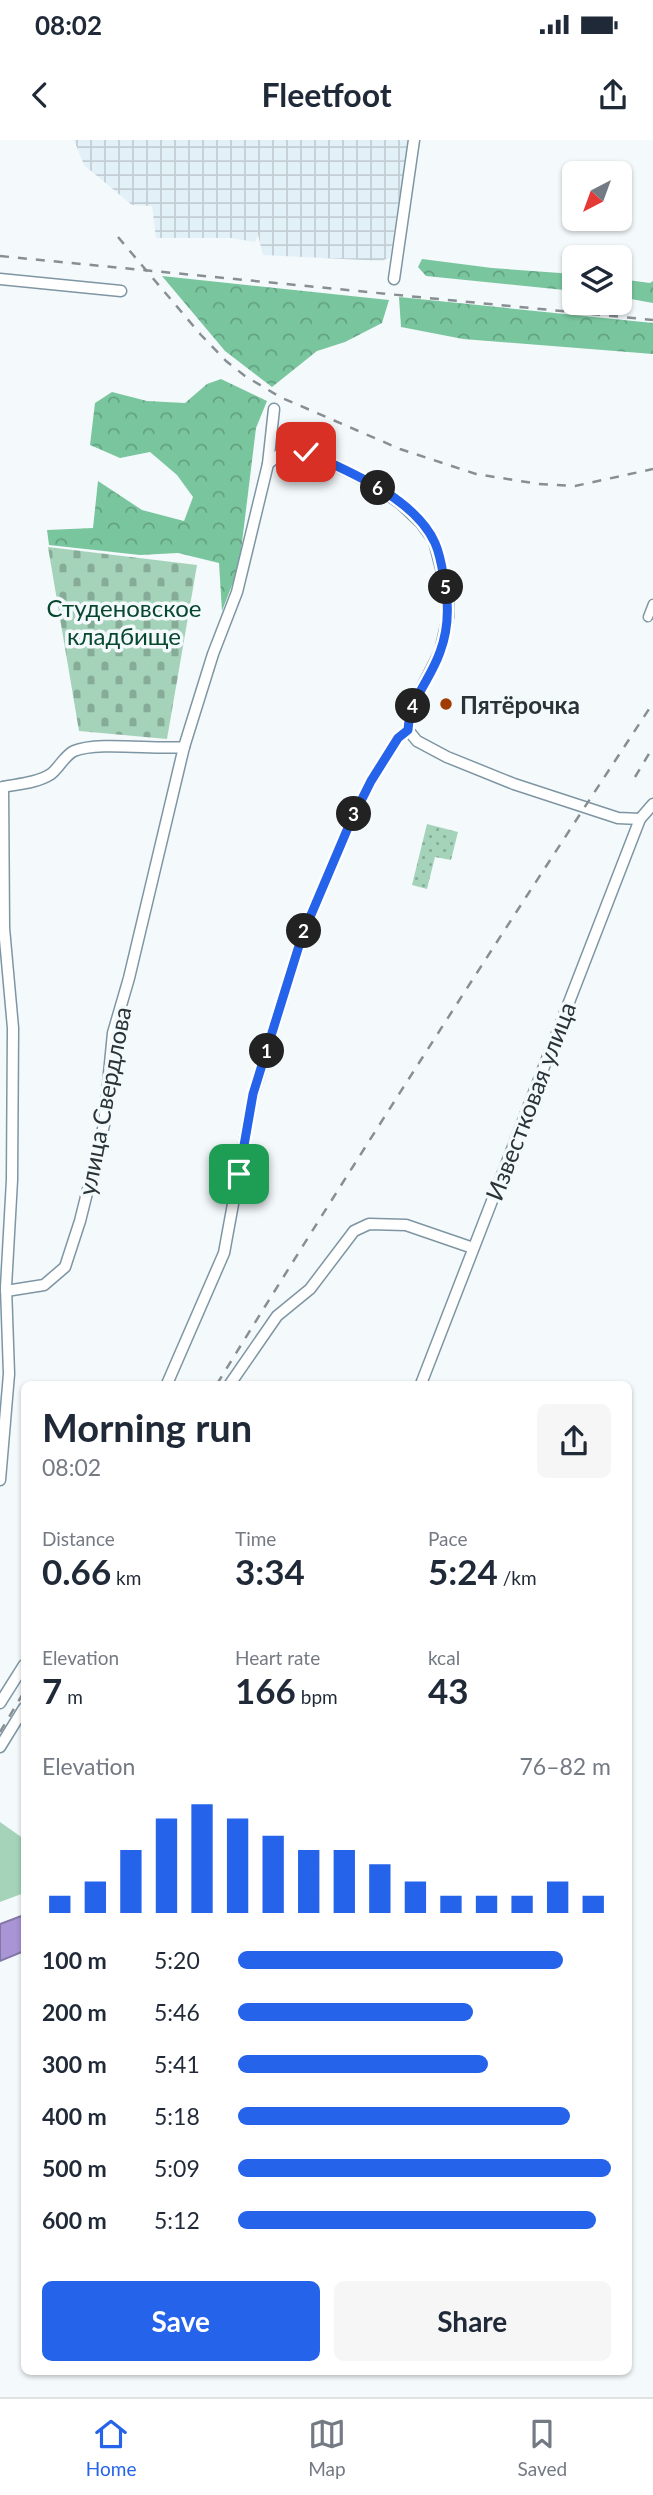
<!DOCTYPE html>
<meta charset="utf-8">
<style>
:root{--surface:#fff;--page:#f6f6f7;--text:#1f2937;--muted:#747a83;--line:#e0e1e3;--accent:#2563eb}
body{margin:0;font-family:Lato,sans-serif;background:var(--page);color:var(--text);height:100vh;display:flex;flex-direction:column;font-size:26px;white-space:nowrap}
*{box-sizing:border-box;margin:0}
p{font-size:23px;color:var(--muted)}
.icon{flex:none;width:38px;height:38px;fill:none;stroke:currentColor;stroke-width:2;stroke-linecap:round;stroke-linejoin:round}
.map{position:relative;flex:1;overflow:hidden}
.details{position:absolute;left:21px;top:1241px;width:611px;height:994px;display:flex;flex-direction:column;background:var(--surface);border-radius:10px;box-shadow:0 2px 5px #0004}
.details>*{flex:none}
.needle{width:46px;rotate:221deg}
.controls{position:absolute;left:562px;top:21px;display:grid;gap:14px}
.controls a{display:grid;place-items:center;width:70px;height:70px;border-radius:10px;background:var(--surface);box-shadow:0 2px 5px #0004;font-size:35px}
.pin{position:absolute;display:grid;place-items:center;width:60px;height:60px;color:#fff;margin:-30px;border-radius:14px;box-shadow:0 4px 10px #0006}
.km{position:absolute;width:35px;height:35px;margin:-18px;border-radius:50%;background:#222;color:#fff;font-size:19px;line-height:35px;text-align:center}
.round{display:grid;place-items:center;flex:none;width:74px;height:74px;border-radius:10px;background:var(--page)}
.summary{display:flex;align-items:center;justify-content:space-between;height:119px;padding:0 21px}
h1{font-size:38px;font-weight:700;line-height:52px}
.stats{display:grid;grid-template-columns:repeat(3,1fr);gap:10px;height:119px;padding:7px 21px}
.stats div{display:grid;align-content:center}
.stats b{font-size:35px;font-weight:700}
.stats small{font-size:19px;font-weight:400}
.stats p{font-size:19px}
.chart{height:196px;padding:14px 21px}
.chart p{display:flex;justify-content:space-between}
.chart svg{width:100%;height:126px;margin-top:7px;stroke:var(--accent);stroke-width:6}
.button{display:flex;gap:14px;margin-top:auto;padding:14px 21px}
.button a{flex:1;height:80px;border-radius:10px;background:var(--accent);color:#fff;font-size:28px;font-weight:700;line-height:80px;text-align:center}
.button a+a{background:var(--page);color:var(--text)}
ul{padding:0 21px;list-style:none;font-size:23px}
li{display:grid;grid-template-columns:112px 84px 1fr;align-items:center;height:52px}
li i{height:18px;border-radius:9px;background:var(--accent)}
.status{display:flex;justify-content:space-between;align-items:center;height:49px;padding:0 35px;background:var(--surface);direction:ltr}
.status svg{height:19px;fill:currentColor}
header{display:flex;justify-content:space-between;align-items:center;height:91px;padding:0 21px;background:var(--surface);font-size:32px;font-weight:700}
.tab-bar{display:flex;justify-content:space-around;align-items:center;height:98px;border-top:2px solid var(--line);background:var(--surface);font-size:19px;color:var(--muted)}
.tab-bar a{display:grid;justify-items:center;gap:4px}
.tab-bar .active{color:var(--accent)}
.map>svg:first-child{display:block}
.industrial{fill:url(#industrial-grid)}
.forest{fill:url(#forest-crowns)}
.cemetery{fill:url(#cemetery-stones)}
.park{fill:url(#park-dots)}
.pitch{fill:#a5d3ba}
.water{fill:#a994d5;stroke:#8377a6;stroke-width:2}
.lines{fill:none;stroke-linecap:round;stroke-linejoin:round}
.pedestrian-casing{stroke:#7e96a3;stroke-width:11}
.minor-casing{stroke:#7e96a3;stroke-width:13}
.pedestrian{stroke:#fff;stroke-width:8}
.minor{stroke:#fff;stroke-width:10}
.rail{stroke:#888f93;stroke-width:2.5;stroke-dasharray:9 9;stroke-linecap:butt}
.route-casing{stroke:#fff;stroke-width:14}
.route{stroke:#2563eb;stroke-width:9}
.poi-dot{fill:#9f3c04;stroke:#f4f9fc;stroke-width:2.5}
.labels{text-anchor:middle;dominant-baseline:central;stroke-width:7;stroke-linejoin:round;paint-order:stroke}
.park-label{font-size:24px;fill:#07472e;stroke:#f4f9fc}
.poi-label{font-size:24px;font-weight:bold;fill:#293338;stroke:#f4f9fc;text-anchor:start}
.street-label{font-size:24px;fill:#293338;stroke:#f4f9fc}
</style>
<div class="status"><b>08:02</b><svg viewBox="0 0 49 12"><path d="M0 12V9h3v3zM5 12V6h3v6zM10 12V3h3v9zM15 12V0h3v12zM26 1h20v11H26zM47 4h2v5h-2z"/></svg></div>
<header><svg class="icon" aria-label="back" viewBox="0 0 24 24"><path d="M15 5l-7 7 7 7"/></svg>Fleetfoot<svg class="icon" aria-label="share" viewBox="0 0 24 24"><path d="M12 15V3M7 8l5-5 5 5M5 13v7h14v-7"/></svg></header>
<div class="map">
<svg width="653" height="2257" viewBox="0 0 653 2257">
<defs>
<pattern id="industrial-grid" width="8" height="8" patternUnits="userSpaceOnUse" patternTransform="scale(1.75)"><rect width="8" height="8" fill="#e2f0f7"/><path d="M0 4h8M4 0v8" fill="none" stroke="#c2ced4"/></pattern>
<pattern id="forest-crowns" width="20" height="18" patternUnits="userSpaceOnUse" patternTransform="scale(1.75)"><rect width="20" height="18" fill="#79c69e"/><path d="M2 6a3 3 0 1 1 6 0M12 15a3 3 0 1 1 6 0" fill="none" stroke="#63a182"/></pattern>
<pattern id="cemetery-stones" width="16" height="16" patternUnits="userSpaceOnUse" patternTransform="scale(1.75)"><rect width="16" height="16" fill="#a5d3ba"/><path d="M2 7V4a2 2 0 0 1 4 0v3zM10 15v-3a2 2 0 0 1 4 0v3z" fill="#86ac98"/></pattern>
<pattern id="park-dots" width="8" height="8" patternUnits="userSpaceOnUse" patternTransform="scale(1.75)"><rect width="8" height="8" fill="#a5d3ba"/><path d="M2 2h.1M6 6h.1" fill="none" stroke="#86ac98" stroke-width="1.8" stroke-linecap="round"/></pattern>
</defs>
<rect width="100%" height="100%" fill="#f4f9fc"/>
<path class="industrial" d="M 74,0 L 408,0 L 390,117 L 382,121 L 263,115 L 258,95 L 255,102 L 231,98 L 156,98 L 152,66 L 132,65 L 84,25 Z"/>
<g class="forest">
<path d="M 422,119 L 492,128 L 574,134 L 574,151 L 426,136 L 418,127 Z"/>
<path d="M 162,136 L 389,160 L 382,183 L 345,202 L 317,211 L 272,247 L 225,211 Z"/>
<path d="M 620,139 L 650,143 L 653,141 L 653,163 L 620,157 Z"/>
<path d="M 399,157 L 653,183 L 653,214 L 463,199 L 401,187 Z"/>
<path d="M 221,239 L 267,261 L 256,288 L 239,427 L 222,471 L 219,423 L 178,413 L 140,415 L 49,405 L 47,390 L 93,388 L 98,341 L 142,370 L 184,381 L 193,357 L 177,335 L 150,312 L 120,318 L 90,305 L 95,263 L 112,252 L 147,261 L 185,263 L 207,244 Z"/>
</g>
<path class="cemetery" d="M 48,407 L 197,425 L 167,599 L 79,591 Z"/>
<path class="park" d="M 427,684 L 458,692 L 451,720 L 435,717 L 427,749 L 412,745 Z"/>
<path class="pitch" d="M 0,1682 L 24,1699 L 24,1753 L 0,1762 Z"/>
<path class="water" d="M 24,1775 L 24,1811 L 0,1821 L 0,1784 Z"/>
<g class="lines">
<g class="pedestrian-casing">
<path id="pedestrian" d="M 648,477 L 653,464"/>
</g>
<g class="minor-casing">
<g id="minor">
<path d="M 0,139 L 121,151"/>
<path d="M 394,139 L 414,0"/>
<path d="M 268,324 L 274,269"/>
<path d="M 3,647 C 18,644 37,643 51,634 C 59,628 65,615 74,611 C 98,601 155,610 184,607 L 213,514 L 237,452 L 268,324 L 283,311 L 306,312 L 351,333 L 377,347 L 401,364 L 421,383 L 434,401 L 448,455 L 448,477 L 440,512 L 409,573 L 408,590 L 417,601 L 447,617 L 514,644 L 618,678 L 640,679 L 653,664"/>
<path d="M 6,1151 L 44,1145 L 65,1127 L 80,1081 L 104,985 L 113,893 L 129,838 L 184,607"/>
<path d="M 167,1244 L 224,1113 L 253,955 L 302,796 L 350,683 L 371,641 L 398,598 L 408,590"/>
<path d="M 230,1244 L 277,1176 L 310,1149 L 354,1091 L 369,1084 L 406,1085 L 473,1108"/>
<path d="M 421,1244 L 640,679"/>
<path d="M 0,1340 L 9,1234 L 6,1147 L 12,1040 L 13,888 L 4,788 L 3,647"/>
<path d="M 0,1563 L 24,1525"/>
<path d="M 0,1607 L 24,1568"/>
</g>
</g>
<use href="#pedestrian" class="pedestrian"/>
<use href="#minor" class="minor"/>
<g class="rail">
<path d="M 118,97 L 201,195 L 226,221 L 245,236 L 280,257 L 400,309 L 476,334 L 539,344 L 575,346 L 653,329"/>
<path d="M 0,116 L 653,180"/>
<path d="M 635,637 L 653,607"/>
<path d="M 217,1244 C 358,1015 505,788 653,563"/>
<path d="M 0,1592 L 24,1552"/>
</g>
</g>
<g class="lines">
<g class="route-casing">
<path id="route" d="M 239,1034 L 253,954 L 302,796 L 350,683 L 371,641 L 398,598 L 408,590 C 410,558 430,541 440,512 C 449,488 449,463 444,439 C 442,427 440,414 435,403 C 415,358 348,331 306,312"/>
</g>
<use href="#route" class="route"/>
</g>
<circle class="poi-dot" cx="446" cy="564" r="7"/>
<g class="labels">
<g class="park-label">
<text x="124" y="467">Студеновское<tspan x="124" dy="28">кладбище</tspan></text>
</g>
<g class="poi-label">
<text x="460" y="564">Пятёрочка</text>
</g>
<g class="street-label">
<text transform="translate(104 961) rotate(-79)">улица Свердлова</text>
<text transform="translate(530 961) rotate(-69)">Известковая улица</text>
</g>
</g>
</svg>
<div class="controls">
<a><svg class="needle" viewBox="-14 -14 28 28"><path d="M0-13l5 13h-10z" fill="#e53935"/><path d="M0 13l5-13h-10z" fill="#747a83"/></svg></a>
<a><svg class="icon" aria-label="layers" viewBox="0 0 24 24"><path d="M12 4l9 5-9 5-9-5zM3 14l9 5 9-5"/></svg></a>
</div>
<div class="pin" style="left:239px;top:1034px;background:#1e9e55"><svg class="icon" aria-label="arrive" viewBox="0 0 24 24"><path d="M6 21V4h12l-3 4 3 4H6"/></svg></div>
<div class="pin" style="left:306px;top:312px;background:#d93025"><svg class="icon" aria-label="check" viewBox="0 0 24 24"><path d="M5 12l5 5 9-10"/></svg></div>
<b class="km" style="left:267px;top:911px">1</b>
<b class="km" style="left:304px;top:791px">2</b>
<b class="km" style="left:354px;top:674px">3</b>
<b class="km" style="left:413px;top:566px">4</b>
<b class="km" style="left:446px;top:447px">5</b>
<b class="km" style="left:378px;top:348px">6</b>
<section class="details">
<div class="summary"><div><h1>Morning run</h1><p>08:02</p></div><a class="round"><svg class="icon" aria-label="share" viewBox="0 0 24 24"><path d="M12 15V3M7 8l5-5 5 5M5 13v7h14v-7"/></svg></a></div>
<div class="stats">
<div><p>Distance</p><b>0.66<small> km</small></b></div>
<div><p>Time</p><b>3:34</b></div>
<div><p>Pace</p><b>5:24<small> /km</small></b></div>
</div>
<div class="stats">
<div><p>Elevation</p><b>7<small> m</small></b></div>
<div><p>Heart rate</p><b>166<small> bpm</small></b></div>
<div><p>kcal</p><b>43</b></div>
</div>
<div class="chart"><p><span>Elevation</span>76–82 m</p>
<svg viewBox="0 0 160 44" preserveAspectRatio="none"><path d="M5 44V38M15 44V33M25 44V22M35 44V11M45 44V6M55 44V11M65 44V17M75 44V22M85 44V22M95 44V27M105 44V33M115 44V38M125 44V38M135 44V38M145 44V33M155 44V38"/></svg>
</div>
<ul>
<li><b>100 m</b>5:20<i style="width:87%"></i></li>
<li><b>200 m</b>5:46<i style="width:63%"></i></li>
<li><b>300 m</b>5:41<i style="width:67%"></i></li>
<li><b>400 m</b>5:18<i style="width:89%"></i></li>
<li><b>500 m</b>5:09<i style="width:100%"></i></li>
<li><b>600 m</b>5:12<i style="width:96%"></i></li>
</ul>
<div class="button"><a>Save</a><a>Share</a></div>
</section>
</div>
<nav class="tab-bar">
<a class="active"><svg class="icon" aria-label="home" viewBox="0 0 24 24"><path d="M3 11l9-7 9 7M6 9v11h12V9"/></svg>Home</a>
<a><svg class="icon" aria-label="map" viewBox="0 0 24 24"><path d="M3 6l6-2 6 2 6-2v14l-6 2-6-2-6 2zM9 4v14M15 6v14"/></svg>Map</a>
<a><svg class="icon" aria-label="saved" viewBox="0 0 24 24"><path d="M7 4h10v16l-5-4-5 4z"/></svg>Saved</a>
</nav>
